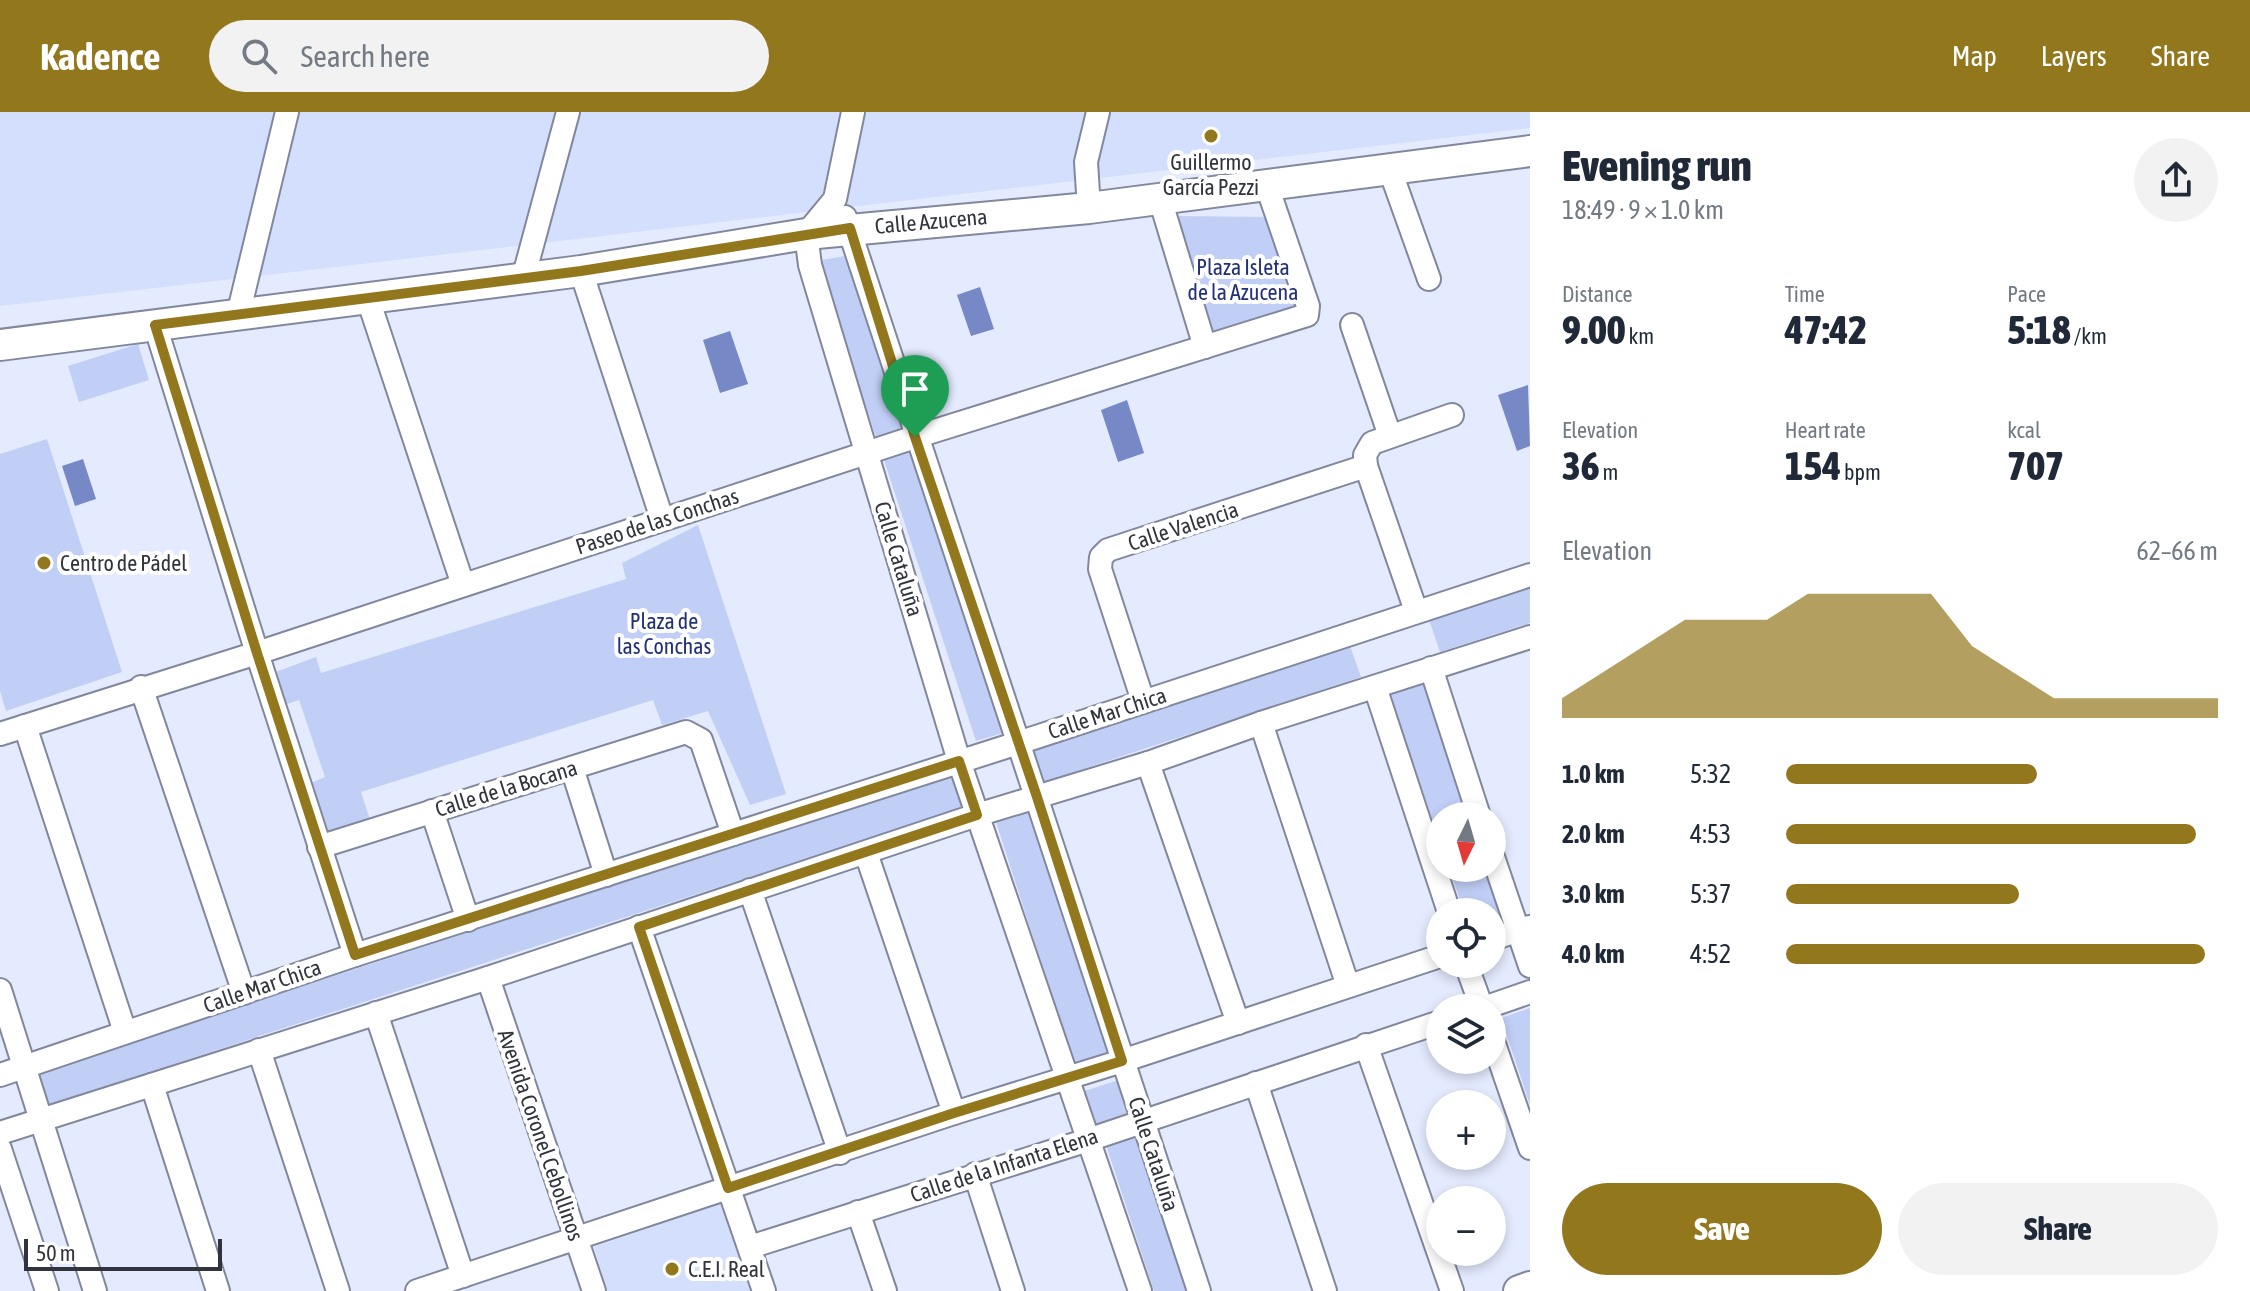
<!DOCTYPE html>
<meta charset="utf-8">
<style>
:root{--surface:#fff;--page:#f2f2f3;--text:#1f2937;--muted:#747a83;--accent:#93771d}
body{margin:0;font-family:"Asap Condensed",sans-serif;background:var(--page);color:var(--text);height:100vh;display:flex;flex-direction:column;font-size:30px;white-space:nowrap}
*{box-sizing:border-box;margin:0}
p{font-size:26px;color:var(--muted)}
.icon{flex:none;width:44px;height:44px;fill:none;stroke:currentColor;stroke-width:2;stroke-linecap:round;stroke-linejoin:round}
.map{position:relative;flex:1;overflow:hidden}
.sheet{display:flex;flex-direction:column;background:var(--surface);width:720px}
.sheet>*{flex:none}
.needle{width:52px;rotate:185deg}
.buttons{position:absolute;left:1426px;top:690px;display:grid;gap:16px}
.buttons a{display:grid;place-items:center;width:80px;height:80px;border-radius:50%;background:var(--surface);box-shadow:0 4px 12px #0003;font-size:40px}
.scale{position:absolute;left:24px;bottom:20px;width:198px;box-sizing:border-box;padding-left:8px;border:4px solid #31343d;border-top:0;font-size:22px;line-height:28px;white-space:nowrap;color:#31343d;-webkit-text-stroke:6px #fff;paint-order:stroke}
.pin{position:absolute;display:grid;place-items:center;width:68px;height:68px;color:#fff;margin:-82px -34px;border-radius:50% 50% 50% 0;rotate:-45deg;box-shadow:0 0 8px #0007}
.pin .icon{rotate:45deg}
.round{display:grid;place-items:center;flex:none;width:84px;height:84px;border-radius:42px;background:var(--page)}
.overview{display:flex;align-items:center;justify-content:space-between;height:136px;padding:0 32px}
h1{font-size:44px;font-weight:800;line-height:60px}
.stats{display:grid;grid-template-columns:repeat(3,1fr);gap:12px;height:136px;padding:8px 32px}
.stats div{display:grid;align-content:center}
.stats b{font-size:40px;font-weight:800}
.stats small{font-size:22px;font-weight:400}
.stats p{font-size:22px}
.chart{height:224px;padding:16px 32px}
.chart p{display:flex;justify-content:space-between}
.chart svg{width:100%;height:144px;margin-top:8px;fill:var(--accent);opacity:.7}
.primary-button{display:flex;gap:16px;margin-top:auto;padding:16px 32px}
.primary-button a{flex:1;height:92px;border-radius:48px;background:var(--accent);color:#fff;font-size:32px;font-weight:800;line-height:92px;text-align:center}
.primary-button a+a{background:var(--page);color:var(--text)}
ul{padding:0 32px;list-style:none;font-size:26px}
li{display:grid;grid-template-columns:128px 96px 1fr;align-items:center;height:60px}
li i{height:20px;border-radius:10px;background:var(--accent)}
header{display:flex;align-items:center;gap:48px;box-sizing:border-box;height:112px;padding:0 40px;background:var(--accent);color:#fff}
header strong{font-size:38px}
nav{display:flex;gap:44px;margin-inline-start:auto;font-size:28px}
.search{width:560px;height:72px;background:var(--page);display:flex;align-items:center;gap:20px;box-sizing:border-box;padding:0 28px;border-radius:44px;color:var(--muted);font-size:30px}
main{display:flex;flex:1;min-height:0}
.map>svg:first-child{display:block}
.built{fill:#d4defd}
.green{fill:#c1cff6}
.water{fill:#7689c6}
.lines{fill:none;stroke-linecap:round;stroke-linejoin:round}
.street-casing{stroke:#81889e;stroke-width:26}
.secondary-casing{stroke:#81889e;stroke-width:34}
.street{stroke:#fff;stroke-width:22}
.secondary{stroke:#fff;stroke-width:30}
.route-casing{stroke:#fff;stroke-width:16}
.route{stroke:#93771d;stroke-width:10}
.poi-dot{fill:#93771d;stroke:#fff;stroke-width:3}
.labels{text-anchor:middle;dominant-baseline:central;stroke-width:8;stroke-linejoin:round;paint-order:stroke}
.poi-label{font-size:22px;fill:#31343d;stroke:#fff;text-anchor:start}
.street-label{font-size:22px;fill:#31343d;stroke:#fff}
.park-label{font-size:22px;fill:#223079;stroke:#fff}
</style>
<header>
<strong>Kadence</strong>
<div class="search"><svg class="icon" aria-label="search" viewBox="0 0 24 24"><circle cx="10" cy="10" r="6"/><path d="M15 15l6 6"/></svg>Search here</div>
<nav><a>Map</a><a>Layers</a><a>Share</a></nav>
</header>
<main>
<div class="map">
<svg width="1530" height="1179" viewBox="0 0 1530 1179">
<rect width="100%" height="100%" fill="#e4ebfe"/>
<g class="built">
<path d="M 0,0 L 1530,0 L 1530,16 L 0,194 Z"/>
<path d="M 721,1092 L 750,1179 L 608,1179 L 594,1135 Z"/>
</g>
<g class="green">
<path d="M 1176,104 L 1270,105 L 1301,199 L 1214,226 Z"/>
<path d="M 850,143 L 905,315 L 876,325 L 817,149 Z"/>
<path d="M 138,232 L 149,268 L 79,290 L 68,254 Z"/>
<path d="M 47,327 L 122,560 L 6,599 L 0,579 L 0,342 Z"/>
<path d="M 912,336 L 1006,620 L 976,629 L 883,345 Z"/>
<path d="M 698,413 L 786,682 L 750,693 L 708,599 L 662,613 L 653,588 L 361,680 L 370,708 L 330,723 L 311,671 L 325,665 L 299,588 L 284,593 L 273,561 L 316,545 L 321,561 L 626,467 L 622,451 Z"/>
<path d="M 1530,475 L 1530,511 L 1440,540 L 1429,508 Z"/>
<path d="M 1350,534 L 1361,565 L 1044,670 L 1032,637 Z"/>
<path d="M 1424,570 L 1469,704 L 1440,704 L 1440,730 L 1390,582 Z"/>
<path d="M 950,664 L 953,665 L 963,691 L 959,697 L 50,992 L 45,992 L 35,964 L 38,960 Z"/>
<path d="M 1028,699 L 1110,941 L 1074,953 L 996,710 Z"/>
<path d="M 1449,756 L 1486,756 L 1505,811 L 1492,815 L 1492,800 L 1464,800 Z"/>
<path d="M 1530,896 L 1530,993 L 1501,906 Z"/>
<path d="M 1119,968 L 1130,1003 L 1096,1014 L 1084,979 Z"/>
<path d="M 1138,1022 L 1191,1179 L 1154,1179 L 1106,1033 Z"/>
</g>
<g class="water">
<path d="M 980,175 L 994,217 L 971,224 L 957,183 Z"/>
<path d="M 730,219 L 748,272 L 720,281 L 703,228 Z"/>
<path d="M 1528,273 L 1530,334 L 1517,339 L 1498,283 Z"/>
<path d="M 1127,288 L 1144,341 L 1118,350 L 1101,298 Z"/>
<path d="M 83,347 L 96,387 L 75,394 L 62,354 Z"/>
</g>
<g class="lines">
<g class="street-casing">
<g id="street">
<path d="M 853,0 L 835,87 L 806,122 L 810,153 L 959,649 L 1140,1179"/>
<path d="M 1390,58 L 1429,167"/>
<path d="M 1160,87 L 1205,235"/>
<path d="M 1089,96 L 1086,50 L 1098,0"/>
<path d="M 845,105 L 1199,1179"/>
<path d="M 581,159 L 662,407"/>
<path d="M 523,167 L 568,0"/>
<path d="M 368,187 L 463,473"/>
<path d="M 238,203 L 287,0"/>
<path d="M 155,213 L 257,541 L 355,843"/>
<path d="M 1352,213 L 1390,324"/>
<path d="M 1416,499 L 1366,354 L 1365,343 L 1372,331 L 1452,303"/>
<path d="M 1431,556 L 1479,704"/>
<path d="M 141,575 L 244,881"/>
<path d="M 1375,575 L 1449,800"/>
<path d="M 1143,589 L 1100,457 L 1101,445 L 1108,438 L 1366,354"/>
<path d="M 1261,611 L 1348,874"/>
<path d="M 25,614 L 125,920"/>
<path d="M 0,622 L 257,541 L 915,325 L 1307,203 L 1308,194 L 1267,74"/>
<path d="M 1148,651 L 1238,911"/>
<path d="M 572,656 L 606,763"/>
<path d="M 432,699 L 468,808"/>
<path d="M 319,735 L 686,620 L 701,628 L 733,722"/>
<path d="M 866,741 L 954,1001"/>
<path d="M 1492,742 L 1530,854"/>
<path d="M 750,778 L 840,1041"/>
<path d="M 639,815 L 764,1179"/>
<path d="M 1492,827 L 1529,815"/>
<path d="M 1466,852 L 1482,896"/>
<path d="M 488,866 L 594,1179"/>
<path d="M 0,878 L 95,1179"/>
<path d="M 1484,896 L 1530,880"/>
<path d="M 376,901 L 463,1164"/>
<path d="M 1492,926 L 1530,1036"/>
<path d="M 1366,933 L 1452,1179"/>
<path d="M 259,938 L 338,1179"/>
<path d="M 0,963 L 355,843 L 1018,631 L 1530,463"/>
<path d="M 1256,971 L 1325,1179"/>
<path d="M 152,973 L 218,1179"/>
<path d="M 0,1021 L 488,866 L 977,703 L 1148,651 L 1261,611 L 1530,525"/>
<path d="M 0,1037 L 47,1179"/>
<path d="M 975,1062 L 1013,1179"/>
<path d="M 858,1100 L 885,1179"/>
<path d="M 750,1135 L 1088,1028 L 1440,910"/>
<path d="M 417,1179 L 954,1001 L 1122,949 L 1440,844"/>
</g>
</g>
<g class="secondary-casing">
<g id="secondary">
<path d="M 0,233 L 581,159 L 806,122 L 1089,96 L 1530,39"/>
<path d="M 1519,1179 L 1530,1175"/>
</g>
</g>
<use href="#street" class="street"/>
<use href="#secondary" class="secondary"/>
</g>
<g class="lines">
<g class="route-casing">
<path id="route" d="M 850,116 L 915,325 L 1037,685 L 1122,949 L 954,1001 L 728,1076 L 639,815 L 977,703 L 959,649 L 355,843 L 257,541 L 155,213 L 581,159 Z"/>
</g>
<use href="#route" class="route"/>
</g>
<g class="poi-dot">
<circle cx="1211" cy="24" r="8"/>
<circle cx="44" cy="451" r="8"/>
<circle cx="672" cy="1157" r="8"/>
</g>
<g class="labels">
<g class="poi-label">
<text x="1211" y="50" text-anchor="middle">Guillermo<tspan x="1211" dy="25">García Pezzi</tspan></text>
<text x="60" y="451">Centro de Pádel</text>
<text x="688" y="1157">C.E.I. Real</text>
</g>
<g class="street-label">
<text transform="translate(931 109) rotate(-5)">Calle Azucena</text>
<text transform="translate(657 409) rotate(-18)">Paseo de las Conchas</text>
<text transform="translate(1183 414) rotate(-18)">Calle Valencia</text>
<text transform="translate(899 447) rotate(73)">Calle Cataluña</text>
<text transform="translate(1107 601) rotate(-18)">Calle Mar Chica</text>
<text transform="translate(506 676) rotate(-17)">Calle de la Bocana</text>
<text transform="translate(262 874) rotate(-19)">Calle Mar Chica</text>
<text transform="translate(541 1023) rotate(71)">Avenida Coronel Cebollinos</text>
<text transform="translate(1154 1042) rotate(72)">Calle Cataluña</text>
<text transform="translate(1004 1053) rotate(-18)">Calle de la Infanta Elena</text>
</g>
<g class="park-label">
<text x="1243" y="155">Plaza Isleta<tspan x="1243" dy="25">de la Azucena</tspan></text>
<text x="664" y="509">Plaza de<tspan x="664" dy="25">las Conchas</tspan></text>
</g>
</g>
</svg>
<div class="buttons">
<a><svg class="needle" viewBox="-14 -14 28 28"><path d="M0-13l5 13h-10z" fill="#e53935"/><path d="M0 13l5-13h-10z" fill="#747a83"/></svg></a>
<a><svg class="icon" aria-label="locate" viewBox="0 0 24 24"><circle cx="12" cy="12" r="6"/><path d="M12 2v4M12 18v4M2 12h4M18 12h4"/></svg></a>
<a><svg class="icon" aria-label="layers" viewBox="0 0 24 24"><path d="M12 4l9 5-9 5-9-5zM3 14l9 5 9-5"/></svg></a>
<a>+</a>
<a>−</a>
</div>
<div class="scale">50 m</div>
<div class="pin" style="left:915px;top:325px;background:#1e9e55"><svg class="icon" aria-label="arrive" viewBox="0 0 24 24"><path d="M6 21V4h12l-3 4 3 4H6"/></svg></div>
</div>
<section class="sheet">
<div class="overview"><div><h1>Evening run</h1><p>18:49 · 9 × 1.0 km</p></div><a class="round"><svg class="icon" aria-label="share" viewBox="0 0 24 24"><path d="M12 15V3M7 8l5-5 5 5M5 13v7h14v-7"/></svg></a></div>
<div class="stats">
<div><p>Distance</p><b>9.00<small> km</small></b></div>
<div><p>Time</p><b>47:42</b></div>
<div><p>Pace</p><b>5:18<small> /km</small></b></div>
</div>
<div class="stats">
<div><p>Elevation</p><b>36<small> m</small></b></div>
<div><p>Heart rate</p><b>154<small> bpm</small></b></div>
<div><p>kcal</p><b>707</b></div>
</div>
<div class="chart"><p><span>Elevation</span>62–66 m</p>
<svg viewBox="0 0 160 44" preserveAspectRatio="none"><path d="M0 44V38L10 30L20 22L30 14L40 14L50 14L60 6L70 6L80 6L90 6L100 22L110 30L120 38L130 38L140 38L150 38L160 38V44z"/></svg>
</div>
<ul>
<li><b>1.0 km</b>5:32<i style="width:58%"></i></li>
<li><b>2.0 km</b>4:53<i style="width:95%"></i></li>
<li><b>3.0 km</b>5:37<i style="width:54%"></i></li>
<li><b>4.0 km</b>4:52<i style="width:97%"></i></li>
</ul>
<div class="primary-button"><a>Save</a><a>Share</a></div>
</section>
</main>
